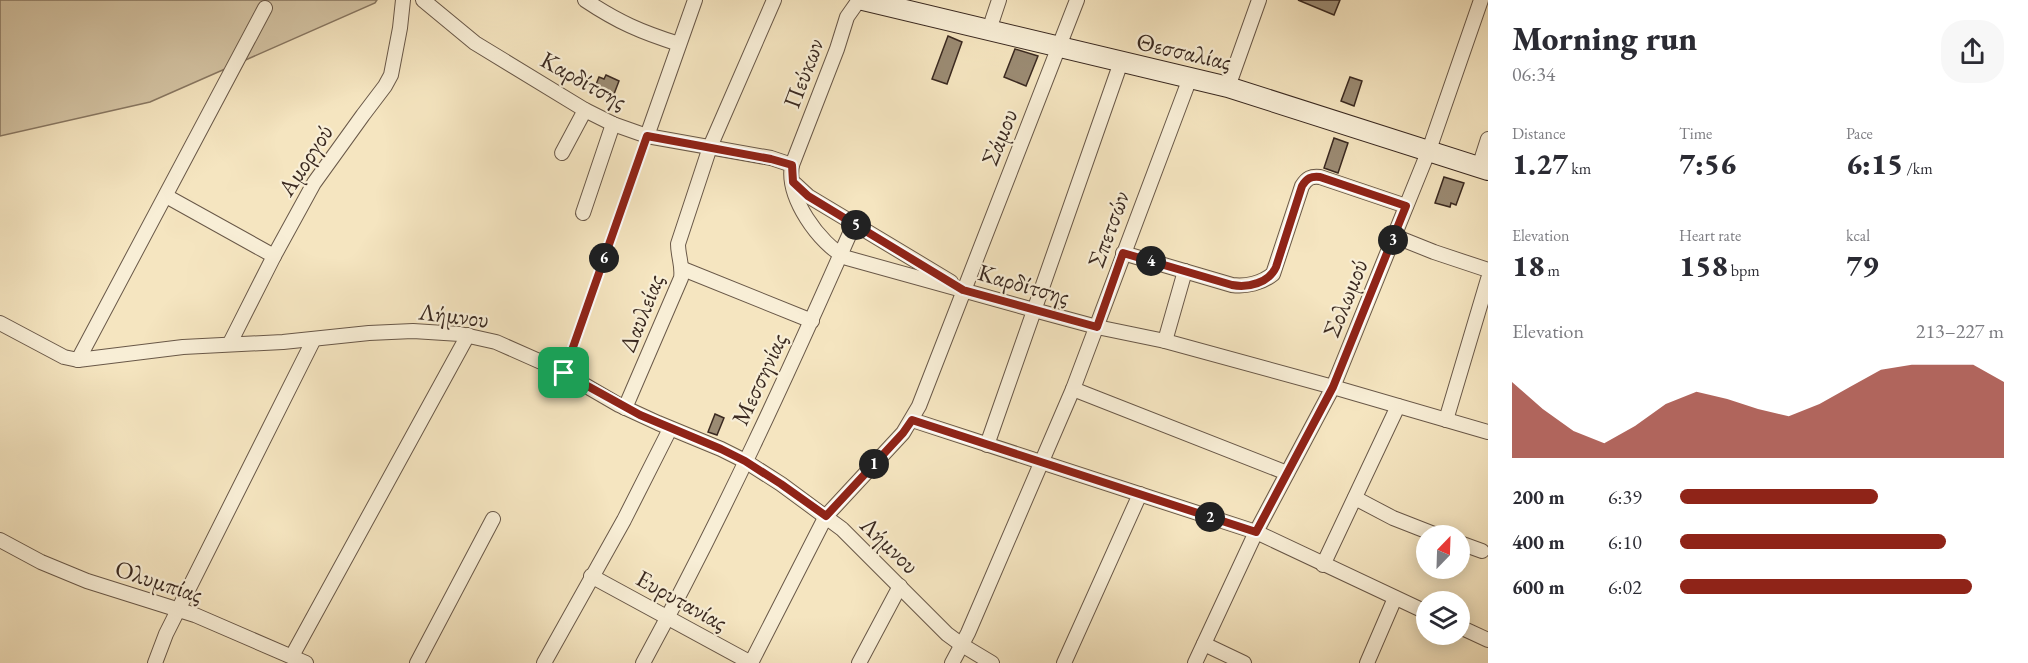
<!DOCTYPE html>
<meta charset="utf-8">
<style>
:root{--surface:#fff;--page:#f7f7f7;--text:#2b2b33;--muted:#7c7c81;--accent:#8f2418}
body{margin:0;font-family:"EB Garamond",serif;background:var(--page);color:var(--text);height:100vh;display:flex;flex-direction:column;font-size:22px;white-space:nowrap}
*{box-sizing:border-box;margin:0}
p{font-size:20px;color:var(--muted)}
.icon{flex:none;width:33px;height:33px;fill:none;stroke:currentColor;stroke-width:2;stroke-linecap:round;stroke-linejoin:round}
.map{position:relative;flex:1;overflow:hidden}
.details{display:flex;flex-direction:column;background:var(--surface);width:540px}
.details>*{flex:none}
.needle{width:39px;rotate:23deg}
.fabs{position:absolute;left:1416px;top:525px;display:grid;gap:12px}
.fabs a{display:grid;place-items:center;width:54px;height:54px;border-radius:50%;background:var(--surface);box-shadow:0 3px 15px #0003;font-size:30px}
.pin{position:absolute;display:grid;place-items:center;width:51px;height:51px;color:#fff;margin:-26px;border-radius:12px;box-shadow:0 3px 9px #0006}
.km{position:absolute;width:30px;height:30px;margin:-15px;border-radius:50%;background:#222;color:#fff;font-size:16px;line-height:30px;text-align:center}
.round{display:grid;place-items:center;flex:none;width:63px;height:63px;border-radius:24px;background:var(--page)}
.overview{display:flex;align-items:center;justify-content:space-between;height:102px;padding:0 24px}
h1{font-size:33px;font-weight:800;line-height:45px}
.metrics{display:grid;grid-template-columns:repeat(3,1fr);gap:9px;height:102px;padding:6px 24px}
.metrics div{display:grid;align-content:center}
.metrics b{font-size:30px;font-weight:800}
.metrics small{font-size:16px;font-weight:400}
.metrics p{font-size:16px}
.chart{height:168px;padding:12px 24px}
.chart p{display:flex;justify-content:space-between}
.chart svg{width:100%;height:108px;margin-top:6px;fill:var(--accent);opacity:.7}
ul{padding:0 24px;list-style:none;font-size:20px}
li{display:grid;grid-template-columns:96px 72px 1fr;align-items:center;height:45px}
li i{height:15px;border-radius:8px;background:var(--accent)}
main{display:flex;flex:1;min-height:0}
.map>svg:first-child{display:block}
.green{fill:#d5c5a5;stroke:#887762;stroke-width:1.5}
.building{fill:#9b8b73;stroke:#3a2920;stroke-width:1.5}
.lines{fill:none;stroke-linecap:round;stroke-linejoin:round}
.lane-casing{stroke:#695848;stroke-width:9}
.street-casing{stroke:#695848;stroke-width:16}
.secondary-casing{stroke:#3a2920;stroke-width:22}
.lane{stroke:#f8eed6;stroke-width:7}
.street{stroke:#f8eed6;stroke-width:14}
.secondary{stroke:#f8eed6;stroke-width:20}
.route-casing{stroke:#fff;stroke-width:12}
.route{stroke:#8f2418;stroke-width:8}
.labels{text-anchor:middle;dominant-baseline:central;stroke-width:4.5;stroke-linejoin:round;paint-order:stroke}
.street-label{font-size:24px;fill:#3a2920;stroke:#f8eed6}
</style>
<main>
<div class="map">
<svg width="1488" height="663" viewBox="0 0 1488 663">
<rect width="100%" height="100%" fill="#f5e5c0"/>
<filter id="stains"><feTurbulence type="fractalNoise" baseFrequency=".00333" numOctaves="4"/><feColorMatrix values="0 0 0 0 .2 0 0 0 0 .09 0 0 0 0 .02 0 0 0 .5 -.17"/></filter>
<radialGradient id="worn" r=".72"><stop offset=".6" stop-color="#630" stop-opacity="0"/><stop offset="1" stop-color="#630" stop-opacity=".3"/></radialGradient>
<path class="green" d="M 0,0 L 377,0 L 375,3 L 150,102 L 0,136 Z"/>
<g class="building">
<path d="M 1298,0 L 1340,0 L 1334,15 Z"/>
<path d="M 948,36 L 962,42 L 947,84 L 932,79 Z"/>
<path d="M 1015,49 L 1038,56 L 1026,86 L 1004,77 Z"/>
<path d="M 606,75 L 619,81 L 614,94 L 595,87 L 599,77 L 604,79 Z"/>
<path d="M 1350,77 L 1362,81 L 1354,106 L 1341,101 Z"/>
<path d="M 1334,138 L 1348,143 L 1338,173 L 1324,168 Z"/>
<path d="M 1444,177 L 1464,183 L 1456,205 L 1451,203 L 1450,207 L 1435,203 Z"/>
<path d="M 715,414 L 724,418 L 717,435 L 708,432 Z"/>
</g>
<g class="lines">
<g class="lane-casing">
<path id="lane" d="M 564,373 L 647,136"/>
</g>
<g class="street-casing">
<g id="street">
<path d="M 423,0 L 475,43 L 585,110 L 613,124 L 647,136 L 771,158 L 792,165 C 786,197 819,244 847,258 L 1034,310 L 1097,327 L 1165,341 L 1333,387 L 1488,432"/>
<path d="M 585,0 C 618,22 641,32 679,44"/>
<path d="M 989,30 L 999,0"/>
<path d="M 1228,87 L 1259,0"/>
<path d="M 647,136 L 695,0"/>
<path d="M 562,153 L 585,110"/>
<path d="M 792,165 L 837,49 L 847,17 L 859,0"/>
<path d="M 1479,167 L 1488,139"/>
<path d="M 795,184 L 808,196 L 951,282"/>
<path d="M 166,196 L 274,256"/>
<path d="M 583,213 L 613,124"/>
<path d="M 1394,236 L 1434,252 L 1488,270"/>
<path d="M 1123,253 L 1232,285 C 1246,287 1262,283 1273,274 L 1302,186 C 1307,178 1311,176 1320,177 L 1406,206"/>
<path d="M 683,269 L 812,321"/>
<path d="M 0,323 L 64,357 L 78,360 L 183,347 L 283,342 L 369,333 L 413,331 L 460,334 L 496,342 L 557,369 L 619,405 L 658,423 L 721,449 L 745,461 L 781,484 L 842,529 L 947,634 L 962,645 L 992,663"/>
<path d="M 1165,341 L 1185,271"/>
<path d="M 230,343 L 274,256 L 314,183 L 363,115 L 385,86 L 391,75 L 400,28 L 403,0"/>
<path d="M 78,360 L 265,8"/>
<path d="M 1073,389 L 1287,473"/>
<path d="M 625,408 L 681,278 C 683,266 678,256 678,244 L 710,147 L 774,0"/>
<path d="M 912,420 L 1256,532 L 1426,612"/>
<path d="M 1446,420 L 1488,279"/>
<path d="M 987,445 L 1121,62"/>
<path d="M 1355,498 L 1393,518 L 1439,536"/>
<path d="M 0,540 L 41,562 L 87,581 L 195,615 L 306,663"/>
<path d="M 1460,543 L 1482,551"/>
<path d="M 1323,565 L 1398,406"/>
<path d="M 591,576 L 751,663"/>
<path d="M 1460,627 L 1488,640"/>
<path d="M 1204,644 L 1244,663"/>
<path d="M 292,656 L 468,335"/>
<path d="M 155,663 L 166,634 L 314,339"/>
<path d="M 417,663 L 493,519"/>
<path d="M 544,663 L 624,520 L 670,429"/>
<path d="M 643,663 C 721,520 789,372 854,224"/>
<path d="M 751,663 L 826,516 L 903,433 L 919,406 L 1077,0"/>
<path d="M 859,663 L 900,586"/>
<path d="M 952,663 L 968,633 L 1073,389 L 1190,78"/>
<path d="M 1064,663 L 1140,494"/>
<path d="M 1195,663 L 1256,532 L 1333,387 L 1429,150 L 1481,0"/>
<path d="M 1367,663 L 1395,598"/>
</g>
</g>
<g class="secondary-casing">
<path id="secondary" d="M 863,0 L 1228,87 L 1488,170"/>
</g>
<use href="#lane" class="lane"/>
<use href="#street" class="street"/>
<use href="#secondary" class="secondary"/>
</g>
<g class="lines">
<g class="route-casing">
<path id="route" d="M 647,136 L 771,159 L 792,165 L 793,182 L 808,196 L 963,290 L 1097,327 L 1123,253 L 1232,285 C 1248,288 1269,283 1276,267 L 1302,186 C 1307,178 1311,176 1320,177 L 1406,206 L 1333,387 L 1256,532 L 912,420 L 903,433 L 826,516 L 781,484 L 745,461 L 721,449 L 640,415 L 564,373 Z"/>
</g>
<use href="#route" class="route"/>
</g>
<g class="labels">
<g class="street-label">
<text transform="translate(1184 51) rotate(13)">Θεσσαλίας</text>
<text transform="translate(803 73) rotate(-69)">Πεύκων</text>
<text transform="translate(584 80) rotate(29)">Καρδίτσης</text>
<text transform="translate(999 137) rotate(-68)">Σάμου</text>
<text transform="translate(305 160) rotate(-57)">Αμοργού</text>
<text transform="translate(1108 229) rotate(-70)">Σπετσών</text>
<text transform="translate(1024 284) rotate(16)">Καρδίτσης</text>
<text transform="translate(1345 298) rotate(-68)">Σολωμού</text>
<text transform="translate(641 313) rotate(-68)">Δαυλείας</text>
<text transform="translate(454 315) rotate(7)">Λήμνου</text>
<text transform="translate(759 379) rotate(-65)">Μεσσηνίας</text>
<text transform="translate(890 545) rotate(44)">Λήμνου</text>
<text transform="translate(159 581) rotate(18)">Ολυμπίας</text>
<text transform="translate(682 600) rotate(29)">Ευρυτανίας</text>
</g>
</g>
<rect width="100%" height="100%" filter="url(#stains)"/>
<rect width="100%" height="100%" fill="url(#worn)"/>
</svg>
<div class="fabs">
<a><svg class="needle" viewBox="-14 -14 28 28"><path d="M0-13l5 13h-10z" fill="#e53935"/><path d="M0 13l5-13h-10z" fill="#7c7c81"/></svg></a>
<a><svg class="icon" aria-label="layers" viewBox="0 0 24 24"><path d="M12 4l9 5-9 5-9-5zM3 14l9 5 9-5"/></svg></a>
</div>
<div class="pin" style="left:564px;top:373px;background:#1e9e55"><svg class="icon" aria-label="arrive" viewBox="0 0 24 24"><path d="M6 21V4h12l-3 4 3 4H6"/></svg></div>
<b class="km" style="left:874px;top:464px">1</b>
<b class="km" style="left:1210px;top:517px">2</b>
<b class="km" style="left:1393px;top:240px">3</b>
<b class="km" style="left:1151px;top:261px">4</b>
<b class="km" style="left:856px;top:225px">5</b>
<b class="km" style="left:604px;top:258px">6</b>
</div>
<section class="details">
<div class="overview"><div><h1>Morning run</h1><p>06:34</p></div><a class="round"><svg class="icon" aria-label="share" viewBox="0 0 24 24"><path d="M12 15V3M7 8l5-5 5 5M5 13v7h14v-7"/></svg></a></div>
<div class="metrics">
<div><p>Distance</p><b>1.27<small> km</small></b></div>
<div><p>Time</p><b>7:56</b></div>
<div><p>Pace</p><b>6:15<small> /km</small></b></div>
</div>
<div class="metrics">
<div><p>Elevation</p><b>18<small> m</small></b></div>
<div><p>Heart rate</p><b>158<small> bpm</small></b></div>
<div><p>kcal</p><b>79</b></div>
</div>
<div class="chart"><p><span>Elevation</span>213–227 m</p>
<svg viewBox="0 0 160 44" preserveAspectRatio="none"><path d="M0 44V13L10 24L20 33L30 38L40 31L50 22L60 17L70 20L80 24L90 27L100 22L110 15L120 8L130 6L140 6L150 6L160 13V44z"/></svg>
</div>
<ul>
<li><b>200 m</b>6:39<i style="width:61%"></i></li>
<li><b>400 m</b>6:10<i style="width:82%"></i></li>
<li><b>600 m</b>6:02<i style="width:90%"></i></li>
</ul>
</section>
</main>
